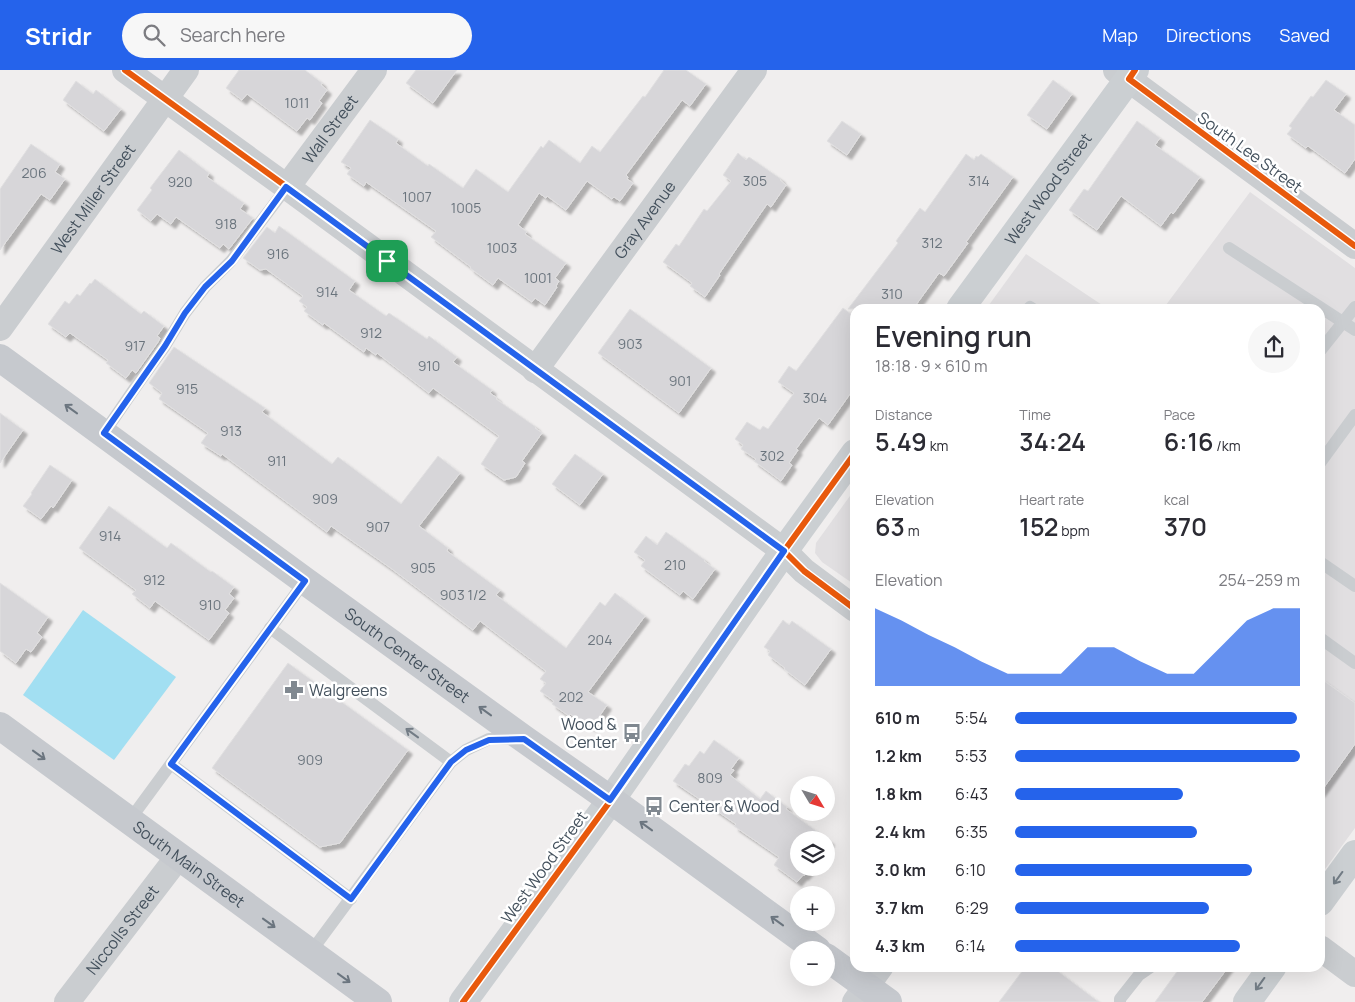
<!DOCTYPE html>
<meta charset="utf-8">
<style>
:root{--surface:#fff;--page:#f7f7f7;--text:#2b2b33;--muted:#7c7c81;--accent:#2563eb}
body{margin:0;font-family:Manrope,sans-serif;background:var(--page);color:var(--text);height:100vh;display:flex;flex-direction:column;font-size:19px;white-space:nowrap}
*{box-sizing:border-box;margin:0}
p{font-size:16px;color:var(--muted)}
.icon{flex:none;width:28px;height:28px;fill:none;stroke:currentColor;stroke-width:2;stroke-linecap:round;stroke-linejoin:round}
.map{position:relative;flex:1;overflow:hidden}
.sheet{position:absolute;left:850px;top:234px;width:475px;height:668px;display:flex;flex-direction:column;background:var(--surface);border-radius:15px;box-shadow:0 5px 20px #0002}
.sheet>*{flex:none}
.needle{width:32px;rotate:128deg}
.fabs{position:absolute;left:790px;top:706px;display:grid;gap:10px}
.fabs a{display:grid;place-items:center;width:45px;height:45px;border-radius:50%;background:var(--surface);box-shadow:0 5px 20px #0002;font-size:25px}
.pin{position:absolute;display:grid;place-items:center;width:42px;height:42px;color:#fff;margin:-21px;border-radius:10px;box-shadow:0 2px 8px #0006}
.round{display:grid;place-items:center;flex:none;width:52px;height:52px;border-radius:26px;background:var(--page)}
.headline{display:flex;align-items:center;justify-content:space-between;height:85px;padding:0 25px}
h1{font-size:28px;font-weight:600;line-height:38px}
.figures{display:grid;grid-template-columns:repeat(3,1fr);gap:8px;height:85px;padding:5px 25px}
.figures div{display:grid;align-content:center}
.figures b{font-size:25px;font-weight:600}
.figures small{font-size:14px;font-weight:400}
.figures p{font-size:14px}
.chart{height:140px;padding:10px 25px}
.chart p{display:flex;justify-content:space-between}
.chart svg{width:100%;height:90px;margin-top:5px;fill:var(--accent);opacity:.7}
ul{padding:0 25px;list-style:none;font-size:16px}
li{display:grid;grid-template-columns:80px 60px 1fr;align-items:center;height:38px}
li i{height:12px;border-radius:6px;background:var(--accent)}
header{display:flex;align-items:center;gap:30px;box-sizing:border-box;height:70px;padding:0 25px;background:var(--accent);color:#fff}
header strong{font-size:24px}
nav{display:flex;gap:28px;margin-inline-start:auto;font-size:18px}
.search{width:350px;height:45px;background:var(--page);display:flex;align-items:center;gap:12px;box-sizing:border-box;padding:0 18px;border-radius:28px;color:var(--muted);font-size:19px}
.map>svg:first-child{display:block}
.education{fill:#e1dfe1}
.water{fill:#a2dff2}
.building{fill:#d7d6d9;stroke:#e1e0e1;filter:url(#shadow)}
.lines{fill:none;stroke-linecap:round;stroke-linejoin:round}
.lane{stroke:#cacdd0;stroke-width:12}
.street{stroke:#cacdd0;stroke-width:26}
.secondary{stroke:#cbcfd2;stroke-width:28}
.primary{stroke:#c6c9ce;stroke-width:28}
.cycleway-casing{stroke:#fff;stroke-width:9}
.cycleway{stroke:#e8590c;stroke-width:6}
.oneway{stroke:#6b757f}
.oneway2{stroke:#737c85}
.oneway3{stroke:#737d86}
.route-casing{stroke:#fff;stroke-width:10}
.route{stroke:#2563eb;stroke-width:6}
.labels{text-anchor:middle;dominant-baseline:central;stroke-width:5;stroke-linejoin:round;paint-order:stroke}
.number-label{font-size:14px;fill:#6a747d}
.street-label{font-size:16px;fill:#44515d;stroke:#fff}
.poi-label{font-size:16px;fill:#44515d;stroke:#fff;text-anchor:start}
</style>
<header>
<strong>Stridr</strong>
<div class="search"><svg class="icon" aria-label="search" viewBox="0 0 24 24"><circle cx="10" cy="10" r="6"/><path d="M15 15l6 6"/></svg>Search here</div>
<nav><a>Map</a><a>Directions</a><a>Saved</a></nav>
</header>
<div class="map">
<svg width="1355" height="932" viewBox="0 0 1355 932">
<defs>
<filter id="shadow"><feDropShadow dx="4.5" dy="4.5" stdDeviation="1" flood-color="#0004"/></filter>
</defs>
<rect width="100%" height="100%" fill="#f0eeee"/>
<g class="education">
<path d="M 1250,122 L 1355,198 L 1355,758 L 1320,806 L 1320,239 L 1163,239 Z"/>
<path d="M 1026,184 L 1108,239 L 986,239 Z"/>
<path d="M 855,419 L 855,515 L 822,492 L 815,483 L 816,473 Z"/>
</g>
<path class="water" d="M 83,540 L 176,607 L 114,690 L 23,625 Z"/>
<g class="building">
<path d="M 239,0 L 305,0 L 322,13 L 321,15 L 327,20 L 319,31 L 322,33 L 310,50 L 307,48 L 297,61 L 247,24 L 242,30 L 226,18 Z"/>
<path d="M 416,0 L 457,0 L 433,33 L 406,13 Z"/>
<path d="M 664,0 L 686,0 L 706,14 L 690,36 L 682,30 L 626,105 L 628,107 L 627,109 L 633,113 L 620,131 L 614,127 L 612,129 L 587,111 L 566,140 L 547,126 L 546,128 L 539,123 L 518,155 L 527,162 L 525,164 L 566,193 L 555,208 L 559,211 L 556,216 L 557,217 L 545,235 L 535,228 L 532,232 L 498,208 L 493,215 L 470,198 L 471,197 L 431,167 L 436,161 L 366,112 L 364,116 L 347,104 L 351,98 L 341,92 L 370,50 L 398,69 L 396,73 L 428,96 L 429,94 L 463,118 L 476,99 L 508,122 L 541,76 L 543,78 L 549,70 L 580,93 L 592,76 L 600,82 L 643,26 L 645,27 Z"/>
<path d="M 1053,10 L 1072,24 L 1047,59 L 1027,45 Z"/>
<path d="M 1326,10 L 1346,24 L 1334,40 L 1355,55 L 1355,89 L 1345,103 L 1308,76 L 1306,78 L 1287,64 L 1292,58 L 1289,56 L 1311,26 L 1313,27 Z"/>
<path d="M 76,11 L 93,24 L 96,20 L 121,39 L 104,61 L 63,30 Z"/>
<path d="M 842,51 L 861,64 L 847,85 L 827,71 Z"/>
<path d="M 1137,51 L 1160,68 L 1155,75 L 1200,107 L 1173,144 L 1171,142 L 1161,156 L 1121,126 L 1097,160 L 1069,140 L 1084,119 L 1088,121 Z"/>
<path d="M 31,74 L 60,94 L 55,102 L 65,109 L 50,130 L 41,124 L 0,180 L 0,119 Z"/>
<path d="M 179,80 L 209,103 L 207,107 L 244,133 L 240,139 L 253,148 L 229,179 L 223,174 L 220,178 L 176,147 L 171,154 L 157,144 L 151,151 L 137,140 L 152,120 L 150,118 Z"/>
<path d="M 738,83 L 746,90 L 749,87 L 781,109 L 780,110 L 786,115 L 771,137 L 767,134 L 719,204 L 720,205 L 705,227 L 690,216 L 692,213 L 663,192 L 676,174 L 679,176 L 704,139 L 707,141 L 731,111 L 723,105 Z"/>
<path d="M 966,84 L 974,90 L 976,86 L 978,87 L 981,84 L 1013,107 L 966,172 L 968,173 L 944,206 L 939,203 L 913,239 L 848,239 L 898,173 L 896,171 L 920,138 L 925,142 Z"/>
<path d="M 279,156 L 355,211 L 349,220 L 386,246 L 389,243 L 427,269 L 429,266 L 457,287 L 453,292 L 492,320 L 490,323 L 497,328 L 496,329 L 536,357 L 535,358 L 542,363 L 522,391 L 525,393 L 516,407 L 504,410 L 481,394 L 499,366 L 433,318 L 429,323 L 377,283 L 376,285 L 366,278 L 364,282 L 324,253 L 323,255 L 304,241 L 307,237 L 299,231 L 303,226 L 266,199 L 260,200 L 243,188 L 267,157 L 275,163 Z"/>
<path d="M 95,209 L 141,244 L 144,241 L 164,256 L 157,266 L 160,268 L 158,272 L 136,303 L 132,300 L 126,308 L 106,293 L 108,290 L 70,263 L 66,267 L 48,254 L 65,231 L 69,234 L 77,224 L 80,226 L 90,213 L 91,214 Z"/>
<path d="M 843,238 L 855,247 L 855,317 L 828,355 L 819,348 L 796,379 L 798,380 L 789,393 L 792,395 L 781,411 L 754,391 L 756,389 L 741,379 L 743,375 L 735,369 L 747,352 L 760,360 L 763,356 L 768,359 L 794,323 L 778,312 L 789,296 L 796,301 Z"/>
<path d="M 630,239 L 711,298 L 679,343 L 598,283 Z"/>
<path d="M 174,277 L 265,338 L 262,342 L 332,394 L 338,387 L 401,434 L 438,386 L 460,403 L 419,456 L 448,478 L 447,481 L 500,520 L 496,525 L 566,578 L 600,532 L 605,536 L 615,523 L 645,546 L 588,622 L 607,635 L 592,657 L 570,644 L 569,646 L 552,634 L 554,631 L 540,621 L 546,613 L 540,609 L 546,601 L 480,551 L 473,560 L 392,499 L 331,456 L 327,462 L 222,384 L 221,386 L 201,373 L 208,363 L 159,329 L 162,323 L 149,313 Z"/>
<path d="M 0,343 L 23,360 L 0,393 Z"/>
<path d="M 575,384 L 603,404 L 580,435 L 552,414 Z"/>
<path d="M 50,395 L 72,410 L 53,438 L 51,436 L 41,449 L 23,436 L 32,424 L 31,423 Z"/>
<path d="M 109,436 L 167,478 L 171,473 L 211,502 L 212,501 L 234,517 L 229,524 L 234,528 L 225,540 L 229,543 L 209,570 L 155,531 L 150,538 L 132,524 L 136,520 L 79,478 Z"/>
<path d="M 666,462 L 705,490 L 704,491 L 715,499 L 693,529 L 683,521 L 680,525 L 641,496 L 645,490 L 634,482 L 646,466 L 657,475 Z"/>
<path d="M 0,513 L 48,547 L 37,563 L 42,567 L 31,582 L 26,579 L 16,593 L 0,581 Z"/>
<path d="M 783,550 L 789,555 L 792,551 L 831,579 L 805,615 L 784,599 L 785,598 L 768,585 L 770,581 L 764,577 Z"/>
<path d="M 288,593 L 408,680 L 340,773 L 320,777 L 212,698 Z"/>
<path d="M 1320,608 L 1355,633 L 1355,674 L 1320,723 Z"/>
<path d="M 714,670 L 739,688 L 731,699 L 734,700 L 730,705 L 760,729 L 766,721 L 787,737 L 786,739 L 830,771 L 826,776 L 826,770 L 799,770 L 799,798 L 811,798 L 804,806 L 803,805 L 797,812 L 774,795 L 779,787 L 734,756 L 736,754 L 673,711 L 685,694 L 689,696 L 700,681 L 704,684 Z"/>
<path d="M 1026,896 L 1051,896 L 1099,932 L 999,932 Z"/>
<path d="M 1181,896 L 1229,896 L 1202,932 L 1155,932 Z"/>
</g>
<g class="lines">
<g class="lane">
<path d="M 1229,178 L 1355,260"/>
<path d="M 1028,239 L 1030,237 L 1033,239"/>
<path d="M 1320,281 L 1355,237"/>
<path d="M 104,363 L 137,315 L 165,276 L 185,243 L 205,217 L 231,191 L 287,117"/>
<path d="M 1320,393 L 1355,345"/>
<path d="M 1320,492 L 1355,516"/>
<path d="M 270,558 L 451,692"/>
<path d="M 1320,568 L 1355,593"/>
<path d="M 171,694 L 351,829"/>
<path d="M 129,751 L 305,511"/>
<path d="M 310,883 L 451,692 L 466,680 L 489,669 L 519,669"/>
<path d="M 1120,932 L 1120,929 L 1139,905 L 1152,896"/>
</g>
<g class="street">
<path d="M 125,0 L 287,117 L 784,481 L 804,501 L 855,539"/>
<path d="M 1116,0 L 1355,176"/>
<path id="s1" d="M 287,117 L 374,0"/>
<path id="s2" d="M 0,258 L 186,0"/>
<path id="s3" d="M 535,300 L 754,0"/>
<path d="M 1320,878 L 1355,904"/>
<path id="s4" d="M 67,932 L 178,787"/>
<path d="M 855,932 L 881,896"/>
</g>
<g class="secondary">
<path id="s5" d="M 960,239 L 1135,0"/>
<path d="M 1320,832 L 1355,784"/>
<path d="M 463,932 L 611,730 L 784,481 L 855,383"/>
<path d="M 1247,932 L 1273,896"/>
</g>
<g class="primary">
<path id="s6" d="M 0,288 L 305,511 L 524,669 L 611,730 L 817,880"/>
<path id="s7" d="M 0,656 L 378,932"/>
<path d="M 826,887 L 888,932"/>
</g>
<g class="cycleway-casing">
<g id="cycleway">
<path d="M 125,0 L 287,117 L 784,481 L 804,501 L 855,539"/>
<path d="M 1135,0 L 1129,9 L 1355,176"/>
<path d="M 463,932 L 611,730 L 784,481 L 855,383"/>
</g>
</g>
<use href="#cycleway" class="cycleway"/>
</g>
<defs><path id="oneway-shaft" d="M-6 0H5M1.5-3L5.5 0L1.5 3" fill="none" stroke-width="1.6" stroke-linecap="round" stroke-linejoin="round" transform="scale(1.25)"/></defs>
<g class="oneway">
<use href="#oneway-shaft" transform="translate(71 339) rotate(-144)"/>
<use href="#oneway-shaft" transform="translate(485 641) rotate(-144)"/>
<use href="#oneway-shaft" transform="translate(39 685) rotate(36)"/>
<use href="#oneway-shaft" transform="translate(646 756) rotate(-144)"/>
<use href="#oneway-shaft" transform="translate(777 851) rotate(-144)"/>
<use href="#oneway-shaft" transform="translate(269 853) rotate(36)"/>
<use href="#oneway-shaft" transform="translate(344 908) rotate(36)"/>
</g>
<use class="oneway2" href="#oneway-shaft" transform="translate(412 663) rotate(-144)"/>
<g class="oneway3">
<use href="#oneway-shaft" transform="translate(1338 808) rotate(126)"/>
<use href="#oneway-shaft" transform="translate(1260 914) rotate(126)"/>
</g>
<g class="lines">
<g class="route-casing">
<path id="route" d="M 286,117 L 784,481 L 610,730 L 524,669 L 489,670 L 466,680 L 451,692 L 351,829 L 171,694 L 305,511 L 104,363 L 165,276 L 185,243 L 205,217 L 232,191 Z"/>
</g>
<use href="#route" class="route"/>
</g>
<defs>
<g id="pharmacy-bare" transform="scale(1.5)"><path d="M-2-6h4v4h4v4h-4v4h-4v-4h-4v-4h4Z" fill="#808890" stroke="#fff" stroke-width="2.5" paint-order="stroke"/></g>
<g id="bus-bare" transform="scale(1.5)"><path d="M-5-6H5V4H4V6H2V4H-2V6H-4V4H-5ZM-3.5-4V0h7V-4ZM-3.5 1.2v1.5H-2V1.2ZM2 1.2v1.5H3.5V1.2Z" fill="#808890" stroke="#fff" stroke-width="2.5" paint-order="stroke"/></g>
</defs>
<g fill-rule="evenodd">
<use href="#pharmacy-bare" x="294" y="620"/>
<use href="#bus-bare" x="632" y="663"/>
<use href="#bus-bare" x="654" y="736"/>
</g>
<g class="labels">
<g class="number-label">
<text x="297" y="32">1011</text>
<text x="34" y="102">206</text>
<text x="755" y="110">305</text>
<text x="979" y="110">314</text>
<text x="180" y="111">920</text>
<text x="417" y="126">1007</text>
<text x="466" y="137">1005</text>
<text x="226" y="153">918</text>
<text x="932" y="172">312</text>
<text x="502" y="177">1003</text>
<text x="278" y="183">916</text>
<text x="538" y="207">1001</text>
<text x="327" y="221">914</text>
<text x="892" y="223">310</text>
<text x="371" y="262">912</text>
<text x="630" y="273">903</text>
<text x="135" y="275">917</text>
<text x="429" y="295">910</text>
<text x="680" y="310">901</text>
<text x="187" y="318">915</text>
<text x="815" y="327">304</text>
<text x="231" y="360">913</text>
<text x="772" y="385">302</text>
<text x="277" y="390">911</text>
<text x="325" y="428">909</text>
<text x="378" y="456">907</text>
<text x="110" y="465">914</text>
<text x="675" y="494">210</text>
<text x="423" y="497">905</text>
<text x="154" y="509">912</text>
<text x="463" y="524">903 1/2</text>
<text x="210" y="534">910</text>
<text x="600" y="569">204</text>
<text x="571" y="626">202</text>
<text x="310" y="689">909</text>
<text x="710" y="707">809</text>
</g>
<g class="street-label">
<text stroke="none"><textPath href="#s1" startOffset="72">Wall Street</textPath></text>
<text transform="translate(1250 82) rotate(36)">South Lee Street</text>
<text stroke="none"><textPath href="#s5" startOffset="149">West Wood Street</textPath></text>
<text stroke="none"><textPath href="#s2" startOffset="159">West Miller Street</textPath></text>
<text stroke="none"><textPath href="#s3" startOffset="186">Gray Avenue</textPath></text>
<text stroke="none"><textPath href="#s6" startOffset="504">South Center Street</textPath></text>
<text stroke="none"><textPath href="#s7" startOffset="234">South Main Street</textPath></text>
<text transform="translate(544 797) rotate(-54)">West Wood Street</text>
<text stroke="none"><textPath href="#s4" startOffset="91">Niccolls Street</textPath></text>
</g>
<g class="poi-label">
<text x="309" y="620">Walgreens</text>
<text x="617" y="654" text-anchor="end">Wood &amp;<tspan x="617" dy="18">Center</tspan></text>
<text x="669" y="736">Center &amp; Wood</text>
</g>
</g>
</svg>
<div class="fabs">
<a><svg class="needle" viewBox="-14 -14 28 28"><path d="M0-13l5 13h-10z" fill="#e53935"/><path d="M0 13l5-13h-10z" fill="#7c7c81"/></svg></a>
<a><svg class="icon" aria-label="layers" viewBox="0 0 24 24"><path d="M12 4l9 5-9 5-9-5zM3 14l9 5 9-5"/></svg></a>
<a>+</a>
<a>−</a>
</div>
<div class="pin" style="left:387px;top:191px;background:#1e9e55"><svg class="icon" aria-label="arrive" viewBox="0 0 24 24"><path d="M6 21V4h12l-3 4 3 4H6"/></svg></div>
<section class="sheet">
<div class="headline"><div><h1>Evening run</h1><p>18:18 · 9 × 610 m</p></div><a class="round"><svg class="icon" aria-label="share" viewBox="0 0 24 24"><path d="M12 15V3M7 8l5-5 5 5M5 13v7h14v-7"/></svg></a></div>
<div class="figures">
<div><p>Distance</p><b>5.49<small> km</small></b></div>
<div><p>Time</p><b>34:24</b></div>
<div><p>Pace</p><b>6:16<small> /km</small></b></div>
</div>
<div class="figures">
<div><p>Elevation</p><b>63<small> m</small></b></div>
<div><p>Heart rate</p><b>152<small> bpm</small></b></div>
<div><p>kcal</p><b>370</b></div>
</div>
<div class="chart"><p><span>Elevation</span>254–259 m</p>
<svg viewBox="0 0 160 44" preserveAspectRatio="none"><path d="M0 44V6L10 12L20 19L30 25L40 32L50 38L60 38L70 38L80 25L90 25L100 32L110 38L120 38L130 25L140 12L150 6L160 6V44z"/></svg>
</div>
<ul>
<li><b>610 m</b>5:54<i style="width:99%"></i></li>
<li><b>1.2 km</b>5:53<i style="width:100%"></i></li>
<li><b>1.8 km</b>6:43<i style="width:59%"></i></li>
<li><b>2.4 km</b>6:35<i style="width:64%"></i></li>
<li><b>3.0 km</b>6:10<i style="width:83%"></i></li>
<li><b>3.7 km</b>6:29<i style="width:68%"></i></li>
<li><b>4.3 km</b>6:14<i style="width:79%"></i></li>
</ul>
</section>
</div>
